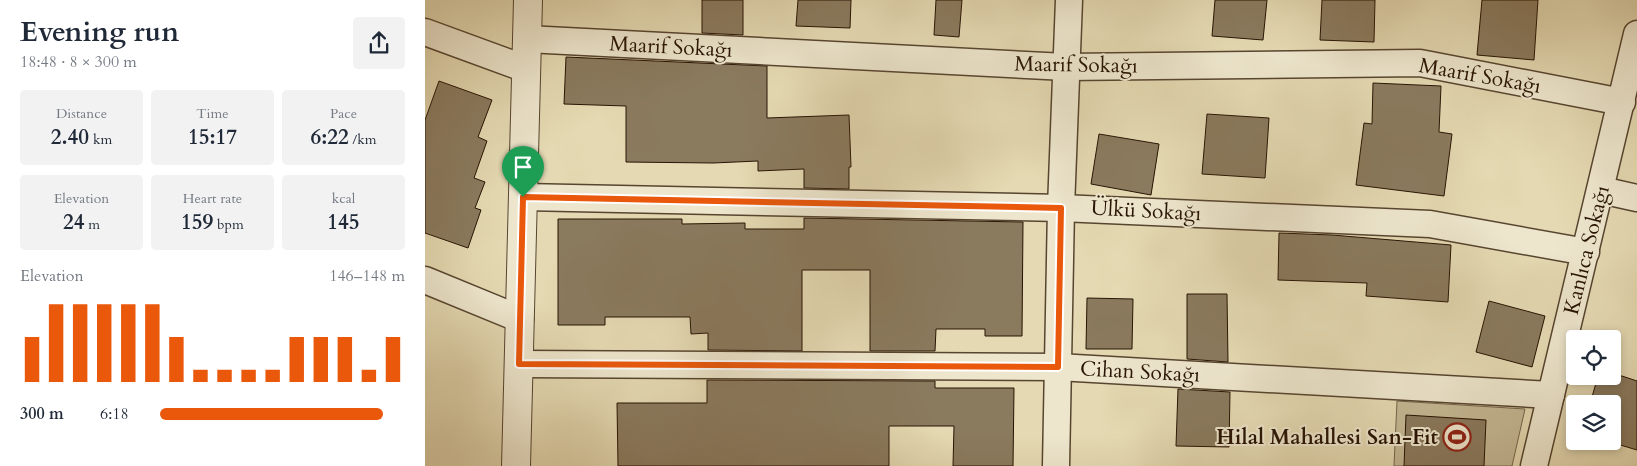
<!DOCTYPE html>
<meta charset="utf-8">
<style>
:root{--surface:#fff;--page:#f2f2f3;--text:#1f2937;--muted:#747a83;--accent:#ea580c}
body{margin:0;font-family:Cardo,serif;background:var(--page);color:var(--text);height:100vh;display:flex;flex-direction:column;font-size:19px;white-space:nowrap}
*{box-sizing:border-box;margin:0}
p{font-size:16px;color:var(--muted)}
.icon{flex:none;width:28px;height:28px;fill:none;stroke:currentColor;stroke-width:2;stroke-linecap:round;stroke-linejoin:round}
.map{position:relative;flex:1;overflow:hidden}
.side{display:flex;flex-direction:column;background:var(--surface);width:425px}
.side>*{flex:none}
.fabs{position:absolute;left:1141px;top:330px;display:grid;gap:10px}
.fabs a{display:grid;place-items:center;width:55px;height:55px;border-radius:5px;background:var(--surface);box-shadow:0 2px 8px #0003;font-size:25px}
.pin{position:absolute;display:grid;place-items:center;width:42px;height:42px;color:#fff;margin:-51px -21px;border-radius:50% 50% 50% 0;rotate:-45deg;box-shadow:0 0 5px #0007}
.pin .icon{rotate:45deg}
.round{display:grid;place-items:center;flex:none;width:52px;height:52px;border-radius:5px;background:var(--page)}
.head{display:flex;align-items:center;justify-content:space-between;height:85px;padding:0 20px}
h1{font-size:28px;font-weight:600;line-height:38px}
.metrics{display:grid;grid-template-columns:repeat(3,1fr);gap:8px;height:85px;padding:5px 20px}
.metrics div{display:grid;align-content:center;border-radius:5px;background:var(--page);text-align:center}
.metrics b{font-size:21px;font-weight:600}
.metrics small{font-size:14px;font-weight:400}
.metrics p{font-size:14px}
.chart{height:140px;padding:10px 20px}
.chart p{display:flex;justify-content:space-between}
.chart svg{width:100%;height:90px;margin-top:5px;stroke:var(--accent);stroke-width:6}
ul{padding:0 20px;list-style:none;font-size:16px}
li{display:grid;grid-template-columns:80px 60px 1fr;align-items:center;height:38px}
li i{height:12px;border-radius:6px;background:var(--accent)}
main{display:flex;flex:1;min-height:0}
.map>svg:first-child{display:block}
.green{fill:#c4b894;stroke:#76664c}
.building{fill:#8a7a5e;stroke:#281404}
.lines{fill:none;stroke-linecap:round;stroke-linejoin:round}
.minor-casing{stroke:#574530;stroke-width:29}
.tertiary-casing{stroke:#574530;stroke-width:30}
.minor{stroke:#ede6cd;stroke-width:26}
.tertiary{stroke:#ede6cd;stroke-width:28}
.route-casing{stroke:#fff;stroke-width:10}
.route{stroke:#ea580c;stroke-width:6}
.labels{text-anchor:middle;dominant-baseline:central;stroke-width:4;stroke-linejoin:round;paint-order:stroke}
.street-label{font-size:21px;fill:#281404;stroke:#ede6cd}
.poi-label{font-size:21px;font-weight:bold;fill:#281404;stroke:#ede6cd;text-anchor:end}
</style>
<main>
<section class="side">
<div class="head"><div><h1>Evening run</h1><p>18:48 · 8 × 300 m</p></div><a class="round"><svg class="icon" aria-label="share" viewBox="0 0 24 24"><path d="M12 15V3M7 8l5-5 5 5M5 13v7h14v-7"/></svg></a></div>
<div class="metrics">
<div><p>Distance</p><b>2.40<small> km</small></b></div>
<div><p>Time</p><b>15:17</b></div>
<div><p>Pace</p><b>6:22<small> /km</small></b></div>
</div>
<div class="metrics">
<div><p>Elevation</p><b>24<small> m</small></b></div>
<div><p>Heart rate</p><b>159<small> bpm</small></b></div>
<div><p>kcal</p><b>145</b></div>
</div>
<div class="chart"><p><span>Elevation</span>146–148 m</p>
<svg viewBox="0 0 160 44" preserveAspectRatio="none"><path d="M5 44V22M15 44V6M25 44V6M35 44V6M45 44V6M55 44V6M65 44V22M75 44V38M85 44V38M95 44V38M105 44V38M115 44V22M125 44V22M135 44V22M145 44V38M155 44V22"/></svg>
</div>
<ul>
<li><b>300 m</b>6:18<i style="width:91%"></i></li>
</ul>
</section>
<div class="map">
<svg width="1212" height="466" viewBox="0 0 1212 466">
<rect width="100%" height="100%" fill="#e4d9b2"/>
<filter id="stains"><feTurbulence type="fractalNoise" baseFrequency=".004" numOctaves="4"/><feColorMatrix values="0 0 0 0 .2 0 0 0 0 .09 0 0 0 0 .02 0 0 0 .5 -.17"/></filter>
<radialGradient id="worn" r=".72"><stop offset=".6" stop-color="#630" stop-opacity="0"/><stop offset="1" stop-color="#630" stop-opacity=".3"/></radialGradient>
<path class="green" d="M 972,401 L 1100,409 L 1087,466 L 969,466 Z"/>
<g class="building">
<path d="M 277,0 L 318,0 L 318,35 L 277,33 Z"/>
<path d="M 373,0 L 426,0 L 425,28 L 371,26 Z"/>
<path d="M 511,0 L 537,0 L 534,37 L 509,35 Z"/>
<path d="M 790,0 L 842,0 L 838,40 L 787,36 Z"/>
<path d="M 897,0 L 950,0 L 949,42 L 895,40 Z"/>
<path d="M 1057,0 L 1113,0 L 1109,60 L 1052,55 Z"/>
<path d="M 141,57 L 342,66 L 342,118 L 424,115 L 426,167 L 424,167 L 424,189 L 379,188 L 379,169 L 333,171 L 333,161 L 288,163 L 201,162 L 201,106 L 139,104 Z"/>
<path d="M 14,81 L 67,100 L 53,137 L 62,141 L 49,178 L 60,182 L 50,208 L 56,210 L 43,248 L 0,233 L 0,120 Z"/>
<path d="M 948,83 L 1016,86 L 1014,132 L 1027,134 L 1019,196 L 931,185 L 939,123 L 947,124 Z"/>
<path d="M 782,114 L 844,118 L 840,178 L 777,174 Z"/>
<path d="M 674,134 L 734,144 L 726,195 L 666,184 Z"/>
<path d="M 379,218 L 598,222 L 597,336 L 560,336 L 560,329 L 511,329 L 510,351 L 445,351 L 445,270 L 377,270 L 377,351 L 283,350 L 283,333 L 266,334 L 265,317 L 180,317 L 180,325 L 133,325 L 133,219 L 257,219 L 257,224 L 320,223 L 320,229 L 379,229 Z"/>
<path d="M 854,233 L 907,235 L 1026,245 L 1023,302 L 941,296 L 942,283 L 853,280 Z"/>
<path d="M 762,294 L 802,294 L 803,362 L 762,359 Z"/>
<path d="M 662,298 L 708,299 L 707,349 L 661,349 Z"/>
<path d="M 1064,301 L 1120,316 L 1107,367 L 1051,352 Z"/>
<path d="M 1173,376 L 1197,376 L 1212,381 L 1212,450 L 1182,441 L 1188,441 L 1188,404 L 1165,404 Z"/>
<path d="M 282,380 L 510,381 L 510,388 L 589,388 L 588,466 L 528,466 L 529,426 L 464,426 L 464,466 L 193,466 L 192,403 L 282,403 Z"/>
<path d="M 753,389 L 805,392 L 804,447 L 751,446 Z"/>
<path d="M 981,415 L 1061,420 L 1059,466 L 979,466 Z"/>
</g>
<g class="lines">
<g class="minor-casing">
<g id="minor">
<path d="M 0,32 L 101,69"/>
<path d="M 102,39 L 641,67 L 995,63 L 1197,102"/>
<path d="M 1176,190 L 1212,198"/>
<path d="M 98,197 L 636,208 L 1005,224 L 1161,252"/>
<path d="M 0,280 L 95,319"/>
<path d="M 94,364 L 633,367 L 1126,395"/>
<path d="M 631,466 L 636,208 L 644,0"/>
<path d="M 1109,466 L 1212,34"/>
</g>
</g>
<g class="tertiary-casing">
<path id="tertiary" d="M 91,466 L 103,0"/>
</g>
<use href="#minor" class="minor"/>
<use href="#tertiary" class="tertiary"/>
</g>
<g class="lines">
<g class="route-casing">
<path id="route" d="M 98,197 L 636,208 L 633,367 L 94,364 Z"/>
</g>
<use href="#route" class="route"/>
</g>
<defs>
<g id="stadium-ring" transform="scale(1.4375)"><circle r="9.5" fill="#ede6cd" stroke="#8f2418" stroke-width="1.5"/><path d="M0-5a6.5 5 0 1 0 0 10a6.5 5 0 1 0 0-10ZM-3.5-1.8h7v3.6h-7Z" fill="#8f2418"/></g>
</defs>
<g fill-rule="evenodd">
<use href="#stadium-ring" x="1032" y="437"/>
</g>
<g class="labels">
<g class="street-label">
<text transform="translate(246 47) rotate(3)">Maarif Sokağı</text>
<text transform="translate(651 65) rotate(1)">Maarif Sokağı</text>
<text transform="translate(1055 76) rotate(10)">Maarif Sokağı</text>
<text transform="translate(721 211) rotate(3)">Ülkü Sokağı</text>
<text transform="translate(1162 250) rotate(-76)">Kanlıca Sokağı</text>
<text transform="translate(715 372) rotate(3)">Cihan Sokağı</text>
</g>
<g class="poi-label">
<text x="1013" y="437">Hilal Mahallesi San-Fit</text>
</g>
</g>
<rect width="100%" height="100%" filter="url(#stains)"/>
<rect width="100%" height="100%" fill="url(#worn)"/>
</svg>
<div class="fabs">
<a><svg class="icon" aria-label="locate" viewBox="0 0 24 24"><circle cx="12" cy="12" r="6"/><path d="M12 2v4M12 18v4M2 12h4M18 12h4"/></svg></a>
<a><svg class="icon" aria-label="layers" viewBox="0 0 24 24"><path d="M12 4l9 5-9 5-9-5zM3 14l9 5 9-5"/></svg></a>
</div>
<div class="pin" style="left:98px;top:197px;background:#1e9e55"><svg class="icon" aria-label="arrive" viewBox="0 0 24 24"><path d="M6 21V4h12l-3 4 3 4H6"/></svg></div>
</div>
</main>
